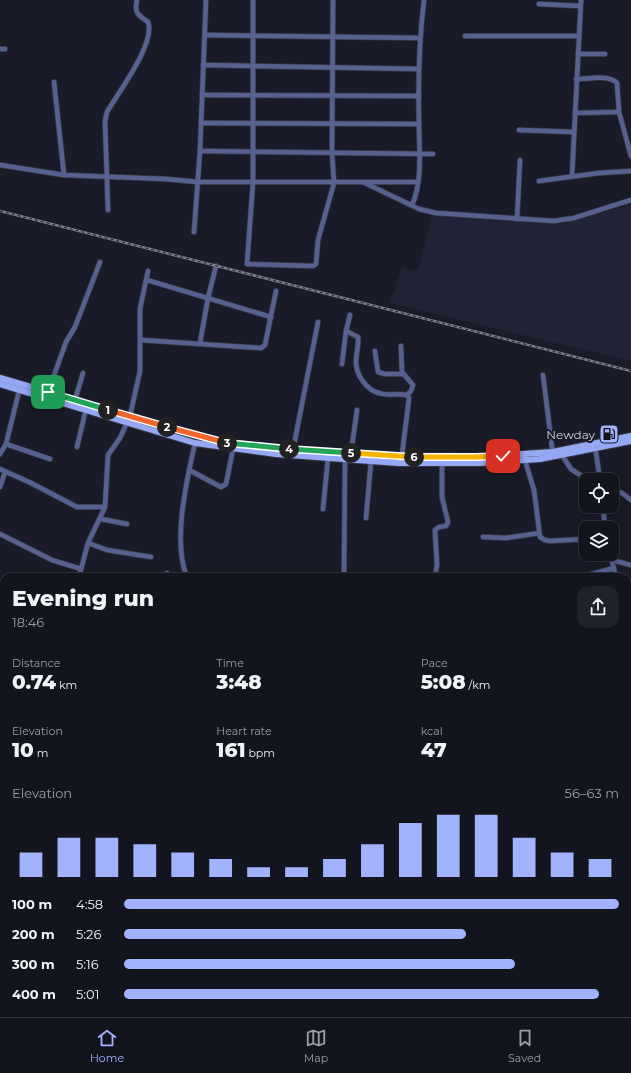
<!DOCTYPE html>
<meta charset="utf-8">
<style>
:root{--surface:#13151e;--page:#20222b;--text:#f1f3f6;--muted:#9d9fa4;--line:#32343c;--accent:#a1b3fd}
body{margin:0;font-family:Montserrat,sans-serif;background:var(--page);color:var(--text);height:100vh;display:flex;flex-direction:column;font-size:15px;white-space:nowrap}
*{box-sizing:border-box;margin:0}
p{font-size:13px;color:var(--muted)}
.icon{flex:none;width:22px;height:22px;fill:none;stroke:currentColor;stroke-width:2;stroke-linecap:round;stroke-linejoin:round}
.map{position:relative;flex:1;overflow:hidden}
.drawer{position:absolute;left:0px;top:573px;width:631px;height:444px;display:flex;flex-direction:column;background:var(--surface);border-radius:12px 12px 0 0;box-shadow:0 2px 10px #0003,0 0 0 1px var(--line)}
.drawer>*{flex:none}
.fabs{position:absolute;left:579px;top:473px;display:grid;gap:8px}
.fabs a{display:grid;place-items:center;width:40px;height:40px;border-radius:8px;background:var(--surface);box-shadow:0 2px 10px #0003,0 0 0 1px var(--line);font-size:20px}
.pin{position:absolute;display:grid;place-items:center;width:34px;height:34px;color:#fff;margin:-17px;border-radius:8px;box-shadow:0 2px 6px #0006}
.km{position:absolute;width:20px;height:20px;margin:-10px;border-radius:50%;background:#222;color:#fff;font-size:11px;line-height:20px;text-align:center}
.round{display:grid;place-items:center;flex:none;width:42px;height:42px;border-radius:12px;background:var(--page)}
.head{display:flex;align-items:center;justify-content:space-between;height:68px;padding:0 12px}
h1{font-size:22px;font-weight:800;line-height:30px}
.stats{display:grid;grid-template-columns:repeat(3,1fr);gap:6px;height:68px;padding:4px 12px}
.stats div{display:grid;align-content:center}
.stats b{font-size:20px;font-weight:800}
.stats small{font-size:11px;font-weight:400}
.stats p{font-size:11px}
.chart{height:112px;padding:8px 12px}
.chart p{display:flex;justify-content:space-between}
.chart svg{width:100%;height:72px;margin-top:4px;stroke:var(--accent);stroke-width:6}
ul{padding:0 12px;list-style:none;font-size:13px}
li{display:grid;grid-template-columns:64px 48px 1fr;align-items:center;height:30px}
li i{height:10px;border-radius:5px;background:var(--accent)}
.dock{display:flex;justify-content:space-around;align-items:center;height:56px;border-top:1px solid var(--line);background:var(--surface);font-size:11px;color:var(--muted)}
.dock a{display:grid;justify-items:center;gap:2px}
.dock .selected{color:var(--accent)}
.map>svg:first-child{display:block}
.built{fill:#1f2335}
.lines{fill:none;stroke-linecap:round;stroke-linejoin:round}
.minor-casing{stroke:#363944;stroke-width:6}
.major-casing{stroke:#363944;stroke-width:8}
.minor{stroke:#56618f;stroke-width:4.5}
.major{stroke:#96a8f4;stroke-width:6}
.rail-casing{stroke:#7f818b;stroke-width:2.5}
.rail{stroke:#191c28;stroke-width:1;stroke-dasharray:3;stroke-linecap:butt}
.split-1-casing{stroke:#fff;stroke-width:8}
.split-2-casing{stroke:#fff;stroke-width:8}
.split-3-casing{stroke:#fff;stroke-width:8}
.split-4-casing{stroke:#fff;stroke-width:8}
.split-5-casing{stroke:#fff;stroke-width:8}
.split-6-casing{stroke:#fff;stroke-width:8}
.split-7-casing{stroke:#fff;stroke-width:8}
.split-8-casing{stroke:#fff;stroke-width:8}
.split-1{stroke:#22a559;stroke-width:5}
.split-2{stroke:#f0652b;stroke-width:5}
.split-3{stroke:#f0652b;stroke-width:5}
.split-4{stroke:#22a559;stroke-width:5}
.split-5{stroke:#22a559;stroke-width:5}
.split-6{stroke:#f5b400;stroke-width:5}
.split-7{stroke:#f5b400;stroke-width:5}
.split-8{stroke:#f5b400;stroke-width:5}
.labels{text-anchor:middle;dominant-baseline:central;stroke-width:4;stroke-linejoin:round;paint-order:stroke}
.poi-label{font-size:12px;fill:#d0d2da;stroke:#191c28;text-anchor:end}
</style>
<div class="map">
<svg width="631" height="1017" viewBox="0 0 631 1017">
<rect width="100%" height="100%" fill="#191c28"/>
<path class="built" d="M 631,205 L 631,361 L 390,303 L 402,268 L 418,271 L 432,215 L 560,224 Z"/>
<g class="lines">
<g class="minor-casing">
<g id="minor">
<path d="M 253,0 L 253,182 L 247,264 L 313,266 L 316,264 L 318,240 L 334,183 L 332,153 L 333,0"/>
<path d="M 539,4 L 580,6"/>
<path d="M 205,35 L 420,38"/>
<path d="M 465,36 L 579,36"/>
<path d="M 0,49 L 5,49"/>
<path d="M 578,54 L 605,54"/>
<path d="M 203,65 L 419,69"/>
<path d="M 576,79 C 587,79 608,74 617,83 L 619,112 L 631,156"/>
<path d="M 54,82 L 64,175"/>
<path d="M 202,95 L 419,96"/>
<path d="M 575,113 L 619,112"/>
<path d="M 201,123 L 419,124"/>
<path d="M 519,130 L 574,132"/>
<path d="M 200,151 L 433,154"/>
<path d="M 0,165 L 64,175 L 166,179 L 198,182 L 363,182 L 419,209 L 436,213 L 554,221 L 574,218 L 631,200"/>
<path d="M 572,176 L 581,0"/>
<path d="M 539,181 L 599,173 L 631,171"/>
<path d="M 365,182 L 417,182"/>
<path d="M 412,205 C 423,181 419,149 419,123 C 418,82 419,41 424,0"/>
<path d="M 108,210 L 105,121 L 107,112 C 118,93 156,43 148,22 C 138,15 134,13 137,0"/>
<path d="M 517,219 L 520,160"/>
<path d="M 194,232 L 200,151 L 206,0"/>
<path d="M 147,280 L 271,317"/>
<path d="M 346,331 L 358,337 C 359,345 356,353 356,362 C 356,374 366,390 379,393 C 387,396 398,393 407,395 L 409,398 L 401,463"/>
<path d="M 141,340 L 261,348 L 265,345 L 276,291"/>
<path d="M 200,343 L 208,298 L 216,266"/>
<path d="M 401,346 L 402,372 L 413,385 L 411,391 L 407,395"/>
<path d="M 375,351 L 378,372 L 385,374 L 403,374"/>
<path d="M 342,364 L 346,331 L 350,315"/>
<path d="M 543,375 L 553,455"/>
<path d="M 47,395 L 66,342 L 75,327 L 100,262"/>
<path d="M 75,400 L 83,373"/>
<path d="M 6,444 L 50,459"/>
<path d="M 595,446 L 600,480"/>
<path d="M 77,447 L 86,409"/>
<path d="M 293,450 L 318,322"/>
<path d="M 560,452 L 571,469 L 588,480"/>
<path d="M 351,453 L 357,410"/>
<path d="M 0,454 L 6,444 L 20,387"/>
<path d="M 524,457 L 534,490 L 540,537 L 545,540 L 550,541 L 586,539"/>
<path d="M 0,469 L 31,483 L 77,507 L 105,507"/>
<path d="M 189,470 L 221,487 L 226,484 L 233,449"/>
<path d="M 0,487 L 5,472"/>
<path d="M 612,489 L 622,493 L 631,500"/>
<path d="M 603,506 L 605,528"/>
<path d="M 323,509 L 328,458"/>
<path d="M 366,518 L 371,461"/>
<path d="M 101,519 L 127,524"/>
<path d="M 0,534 L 52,560 L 81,569"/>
<path d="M 483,537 L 506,538 L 539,533"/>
<path d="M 88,543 L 107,550 L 151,557"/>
<path d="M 610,554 L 616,577"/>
<path d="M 612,560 L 631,565"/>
<path d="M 79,577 L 88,543 L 105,507 L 108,455 L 120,438 L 130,416 L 140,371 L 140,309 L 148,271"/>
<path d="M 167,577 L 167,573"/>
<path d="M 187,577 C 172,542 187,479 195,443"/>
<path d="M 344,577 L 345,460"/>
<path d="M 435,577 L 437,565 L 435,530 L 439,527 L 446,526 L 448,522 L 442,497 L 442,463"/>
<path d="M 581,577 L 614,568"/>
<path d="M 0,614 L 4,617"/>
<path d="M 627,618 L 631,632"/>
<path d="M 627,739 L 631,739"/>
<path d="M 627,764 L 631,764"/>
<path d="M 627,809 L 631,805"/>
<path d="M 55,1013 L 66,1013"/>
<path d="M 197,1013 L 201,1017"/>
<path d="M 422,1013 L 425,1017"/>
<path d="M 1,1017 L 3,652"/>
</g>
</g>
<g class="major-casing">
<g id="major">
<path d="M 0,378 L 212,440 L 268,448 L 398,456 L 477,457 L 553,452 L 631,436"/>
<path d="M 0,384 L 195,443 L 276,454 L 398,463 L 479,463 L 540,459 L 631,441"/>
</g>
</g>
<use href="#minor" class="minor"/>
<use href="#major" class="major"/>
<g class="rail-casing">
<path id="rail" d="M 0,211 L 631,371"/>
</g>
<use href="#rail" class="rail"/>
</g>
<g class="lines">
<g class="split-1-casing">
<path id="split-1" d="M 48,392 L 108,410"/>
</g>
<g class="split-2-casing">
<path id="split-2" d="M 108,410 L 167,427"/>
</g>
<g class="split-3-casing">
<path id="split-3" d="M 167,427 L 227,443"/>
</g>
<g class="split-4-casing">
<path id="split-4" d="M 227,443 L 289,449"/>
</g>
<g class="split-5-casing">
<path id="split-5" d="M 289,449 L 351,453"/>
</g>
<g class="split-6-casing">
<path id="split-6" d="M 351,453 L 414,457"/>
</g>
<g class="split-7-casing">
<path id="split-7" d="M 414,457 L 476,457"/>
</g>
<g class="split-8-casing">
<path id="split-8" d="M 476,457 L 503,456"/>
</g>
<use href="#split-1" class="split-1"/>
<use href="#split-2" class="split-2"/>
<use href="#split-3" class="split-3"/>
<use href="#split-4" class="split-4"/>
<use href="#split-5" class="split-5"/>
<use href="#split-6" class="split-6"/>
<use href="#split-7" class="split-7"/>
<use href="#split-8" class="split-8"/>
</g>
<defs>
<g id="fuel-square" transform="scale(1)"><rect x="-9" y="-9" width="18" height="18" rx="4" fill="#a1b3fd" stroke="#191c28"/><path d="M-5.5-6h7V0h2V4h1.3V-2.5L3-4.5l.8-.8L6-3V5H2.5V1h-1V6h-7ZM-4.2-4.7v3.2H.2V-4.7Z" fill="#111"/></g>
</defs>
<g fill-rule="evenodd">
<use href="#fuel-square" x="609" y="434"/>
</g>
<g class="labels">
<g class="poi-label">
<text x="595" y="434">Newday</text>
</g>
</g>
</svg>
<div class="fabs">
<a><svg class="icon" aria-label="locate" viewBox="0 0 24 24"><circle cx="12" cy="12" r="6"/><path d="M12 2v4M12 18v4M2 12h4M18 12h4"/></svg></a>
<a><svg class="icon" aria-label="layers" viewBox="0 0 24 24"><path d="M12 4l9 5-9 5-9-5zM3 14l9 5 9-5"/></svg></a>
</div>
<div class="pin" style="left:48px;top:392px;background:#1e9e55"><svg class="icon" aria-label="arrive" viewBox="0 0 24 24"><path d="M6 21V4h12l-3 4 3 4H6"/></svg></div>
<div class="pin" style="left:503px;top:456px;background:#d93025"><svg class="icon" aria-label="check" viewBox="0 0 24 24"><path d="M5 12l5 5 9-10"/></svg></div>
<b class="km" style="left:108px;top:410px">1</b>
<b class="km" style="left:167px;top:427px">2</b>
<b class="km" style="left:227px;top:443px">3</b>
<b class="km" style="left:289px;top:449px">4</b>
<b class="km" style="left:351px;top:453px">5</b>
<b class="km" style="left:414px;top:457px">6</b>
<section class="drawer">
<div class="head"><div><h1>Evening run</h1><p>18:46</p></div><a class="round"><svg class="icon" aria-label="share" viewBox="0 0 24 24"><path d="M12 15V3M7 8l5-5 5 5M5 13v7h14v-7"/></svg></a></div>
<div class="stats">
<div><p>Distance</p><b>0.74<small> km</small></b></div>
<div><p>Time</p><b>3:48</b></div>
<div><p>Pace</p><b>5:08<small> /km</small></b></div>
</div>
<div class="stats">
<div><p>Elevation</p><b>10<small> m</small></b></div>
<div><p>Heart rate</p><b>161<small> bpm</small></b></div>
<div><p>kcal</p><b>47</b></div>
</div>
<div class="chart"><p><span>Elevation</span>56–63 m</p>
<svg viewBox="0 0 160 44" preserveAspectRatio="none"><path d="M5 44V29M15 44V20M25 44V20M35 44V24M45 44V29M55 44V33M65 44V38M75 44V38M85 44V33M95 44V24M105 44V11M115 44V6M125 44V6M135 44V20M145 44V29M155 44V33"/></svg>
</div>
<ul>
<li><b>100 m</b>4:58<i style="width:100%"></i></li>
<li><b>200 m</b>5:26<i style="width:69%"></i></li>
<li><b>300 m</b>5:16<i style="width:79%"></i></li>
<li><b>400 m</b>5:01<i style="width:96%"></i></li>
</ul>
</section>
</div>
<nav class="dock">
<a class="selected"><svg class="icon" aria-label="home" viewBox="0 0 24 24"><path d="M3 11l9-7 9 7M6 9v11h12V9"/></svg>Home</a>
<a><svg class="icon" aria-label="map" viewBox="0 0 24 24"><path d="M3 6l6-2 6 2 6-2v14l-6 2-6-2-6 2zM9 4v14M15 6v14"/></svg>Map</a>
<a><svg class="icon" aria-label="saved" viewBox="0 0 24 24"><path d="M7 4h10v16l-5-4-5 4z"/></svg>Saved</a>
</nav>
